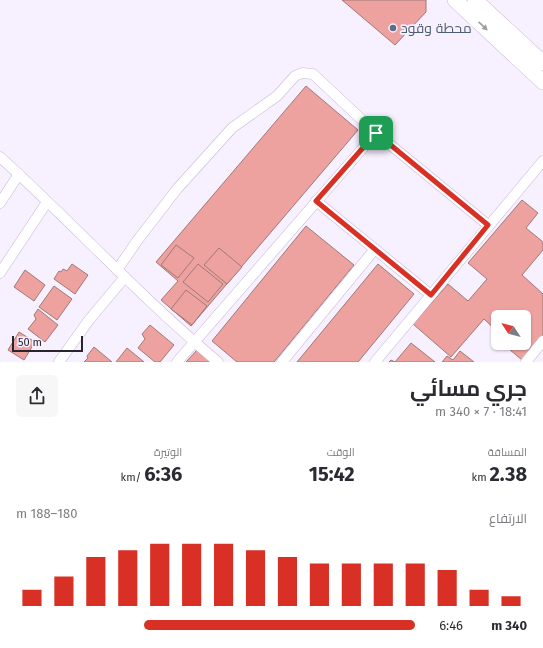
<!DOCTYPE html>
<html lang="ar">
<meta charset="utf-8">
<style>
:root{--surface:#fff;--page:#f7f7f7;--text:#2b2b33;--muted:#7c7c81;--accent:#d93025}
body{margin:0;font-family:"Fira Sans",Cairo,sans-serif;background:var(--page);color:var(--text);direction:rtl;height:100vh;display:flex;flex-direction:column;font-size:15px;white-space:nowrap}
*{box-sizing:border-box;margin:0}
p{font-size:13px;color:var(--muted)}
.icon{flex:none;width:22px;height:22px;fill:none;stroke:currentColor;stroke-width:2;stroke-linecap:round;stroke-linejoin:round}
.map{position:relative;height:362px;overflow:hidden;direction:ltr}
.side{display:flex;flex-direction:column;background:var(--surface);flex:1}
.side>*{flex:none}
.needle{width:26px;rotate:306deg}
.buttons{position:absolute;left:491px;top:310px;display:grid;gap:8px}
.buttons a{display:grid;place-items:center;width:40px;height:40px;border-radius:6px;background:var(--surface);box-shadow:0 1px 3px #0004;font-size:20px}
.scale{position:absolute;left:12px;bottom:10px;width:71px;box-sizing:border-box;padding-left:4px;border:2px solid #2a2430;border-top:0;font-size:11px;line-height:14px;white-space:nowrap;color:#2a2430;-webkit-text-stroke:3px #f7f0fe;paint-order:stroke}
.pin{position:absolute;display:grid;place-items:center;width:34px;height:34px;color:#fff;margin:-17px;border-radius:8px;box-shadow:0 2px 6px #0006}
.round{display:grid;place-items:center;flex:none;width:42px;height:42px;border-radius:6px;background:var(--page)}
.summary{display:flex;align-items:center;justify-content:space-between;height:68px;padding:0 16px}
h1{font-size:22px;font-weight:700;line-height:30px}
.stats{display:grid;grid-template-columns:repeat(3,1fr);gap:6px;height:68px;padding:4px 16px}
.stats div{display:grid;align-content:center}
.stats b{font-size:20px;font-weight:700}
.stats small{font-size:11px;font-weight:400}
.stats p{font-size:11px}
.chart{height:112px;padding:8px 16px}
.chart p{display:flex;justify-content:space-between}
.chart svg{width:100%;height:72px;margin-top:4px;stroke:var(--accent);stroke-width:6}
ul{padding:0 16px;list-style:none;font-size:13px}
li{display:grid;grid-template-columns:64px 48px 1fr;align-items:center;height:30px}
li i{height:10px;border-radius:5px;background:var(--accent)}
.map>svg:first-child{display:block}
.building{fill:#eda29f;stroke:#a07977}
.lines{fill:none;stroke-linecap:round;stroke-linejoin:round}
.minor-casing{stroke:#c8b6d7;stroke-width:11}
.highway-casing{stroke:#c8b6d7;stroke-width:16}
.minor{stroke:#fff;stroke-width:10}
.highway{stroke:#fff;stroke-width:15}
.oneway{fill:#9f9ca2}
.route-casing{stroke:#fff;stroke-width:8}
.route{stroke:#d93025;stroke-width:5}
.service-dot{fill:#5c6f8a;stroke:#f7f0fe;stroke-width:1.5}
.labels{text-anchor:middle;dominant-baseline:central;stroke-width:3.5;stroke-linejoin:round;paint-order:stroke}
.service-label{font-size:14px;fill:#4e5e75;stroke:#f7f0fe;text-anchor:start}
</style>
<div class="map">
<svg width="543" height="362" viewBox="0 0 543 362">
<rect width="100%" height="100%" fill="#f7f0fe"/>
<g class="building">
<path d="M 342,0 L 426,0 L 426,12 L 395,45 Z"/>
<path d="M 306,86 L 358,130 L 191,326 L 161,300 L 178,281 L 156,262 Z"/>
<path d="M 522,200 L 538,213 L 526,228 L 543,242 L 543,250 L 522,275 L 543,294 L 543,337 L 522,360 L 509,349 L 513,344 L 511,343 L 524,343 L 524,317 L 498,317 L 498,332 L 484,319 L 451,357 L 413,324 L 448,284 L 468,301 L 487,279 L 468,263 Z"/>
<path d="M 306,226 L 354,265 L 274,362 L 237,362 L 212,341 Z"/>
<path d="M 176,245 L 194,258 L 178,278 L 161,265 Z"/>
<path d="M 219,248 L 242,267 L 227,284 L 204,265 Z"/>
<path d="M 72,264 L 88,275 L 75,294 L 54,279 L 59,271 L 61,272 L 63,269 L 67,271 Z"/>
<path d="M 198,264 L 223,284 L 208,302 L 183,282 Z"/>
<path d="M 378,264 L 414,294 L 358,362 L 297,362 Z"/>
<path d="M 25,270 L 45,285 L 34,301 L 14,287 Z"/>
<path d="M 54,286 L 72,299 L 57,320 L 39,307 Z"/>
<path d="M 186,290 L 207,306 L 192,325 L 171,309 Z"/>
<path d="M 38,309 L 58,325 L 45,342 L 28,329 L 36,319 L 34,315 Z"/>
<path d="M 150,325 L 174,345 L 160,362 L 155,362 L 138,348 L 145,339 L 142,334 Z"/>
<path d="M 19,332 L 35,342 L 24,360 L 8,350 Z"/>
<path d="M 411,343 L 435,362 L 389,362 L 391,360 L 395,362 Z"/>
<path d="M 94,347 L 112,362 L 84,362 L 88,358 L 87,356 Z"/>
<path d="M 127,348 L 144,362 L 116,362 Z"/>
<path d="M 197,350 L 212,362 L 186,362 Z"/>
<path d="M 460,351 L 474,362 L 442,362 L 447,356 L 453,360 Z"/>
</g>
<g class="lines">
<g class="minor-casing">
<g id="minor">
<path d="M 0,157 C 74,224 141,298 218,362"/>
<path d="M 316,201 L 431,295"/>
<path d="M 0,203 L 19,174"/>
<path d="M 117,270 L 137,241 L 177,189 L 232,128 L 277,96 L 295,76 L 302,73 L 313,74 L 376,133 L 488,225"/>
<path d="M 0,273 L 47,202"/>
<path d="M 59,362 L 89,320 L 125,277"/>
<path d="M 177,362 L 376,133"/>
<path d="M 282,362 L 375,249"/>
<path d="M 375,362 L 543,161"/>
<path d="M 526,362 L 543,341"/>
</g>
</g>
<g class="highway-casing">
<g id="highway">
<path d="M 455,0 L 543,82"/>
<path d="M 475,0 L 543,63"/>
</g>
</g>
<use href="#minor" class="minor"/>
<use href="#highway" class="highway"/>
</g>
<defs><path id="oneway-solid" d="M-6-.8H1V-3.2L6.5 0L1 3.2V.8H-6Z"/></defs>
<use class="oneway" href="#oneway-solid" transform="translate(483 26) rotate(43)"/>
<g class="lines">
<g class="route-casing">
<path id="route" d="M 376,133 L 488,225 L 431,295 L 316,201 Z"/>
</g>
<use href="#route" class="route"/>
</g>
<circle class="service-dot" cx="393" cy="28" r="4"/>
<g class="labels">
<g class="service-label">
<text x="401" y="28">محطة وقود</text>
</g>
</g>
</svg>
<div class="buttons">
<a><svg class="needle" viewBox="-14 -14 28 28"><path d="M0-13l5 13h-10z" fill="#e53935"/><path d="M0 13l5-13h-10z" fill="#7c7c81"/></svg></a>
</div>
<div class="scale">50 m</div>
<div class="pin" style="left:376px;top:133px;background:#1e9e55"><svg class="icon" aria-label="arrive" viewBox="0 0 24 24"><path d="M6 21V4h12l-3 4 3 4H6"/></svg></div>
</div>
<section class="side">
<div class="summary"><div><h1>جري مسائي</h1><p>18:41 · 7 × 340 m</p></div><a class="round"><svg class="icon" aria-label="share" viewBox="0 0 24 24"><path d="M12 15V3M7 8l5-5 5 5M5 13v7h14v-7"/></svg></a></div>
<div class="stats">
<div><p>المسافة</p><b>2.38<small> km</small></b></div>
<div><p>الوقت</p><b>15:42</b></div>
<div><p>الوتيرة</p><b>6:36<small> /km</small></b></div>
</div>
<div class="chart"><p><span>الارتفاع</span>180–188 m</p>
<svg viewBox="0 0 160 44" preserveAspectRatio="none"><path d="M5 44V34M15 44V26M25 44V14M35 44V10M45 44V6M55 44V6M65 44V6M75 44V10M85 44V14M95 44V18M105 44V18M115 44V18M125 44V18M135 44V22M145 44V34M155 44V38"/></svg>
</div>
<ul>
<li><b>340 m</b>6:46<i style="width:68%"></i></li>
</ul>
</section>
